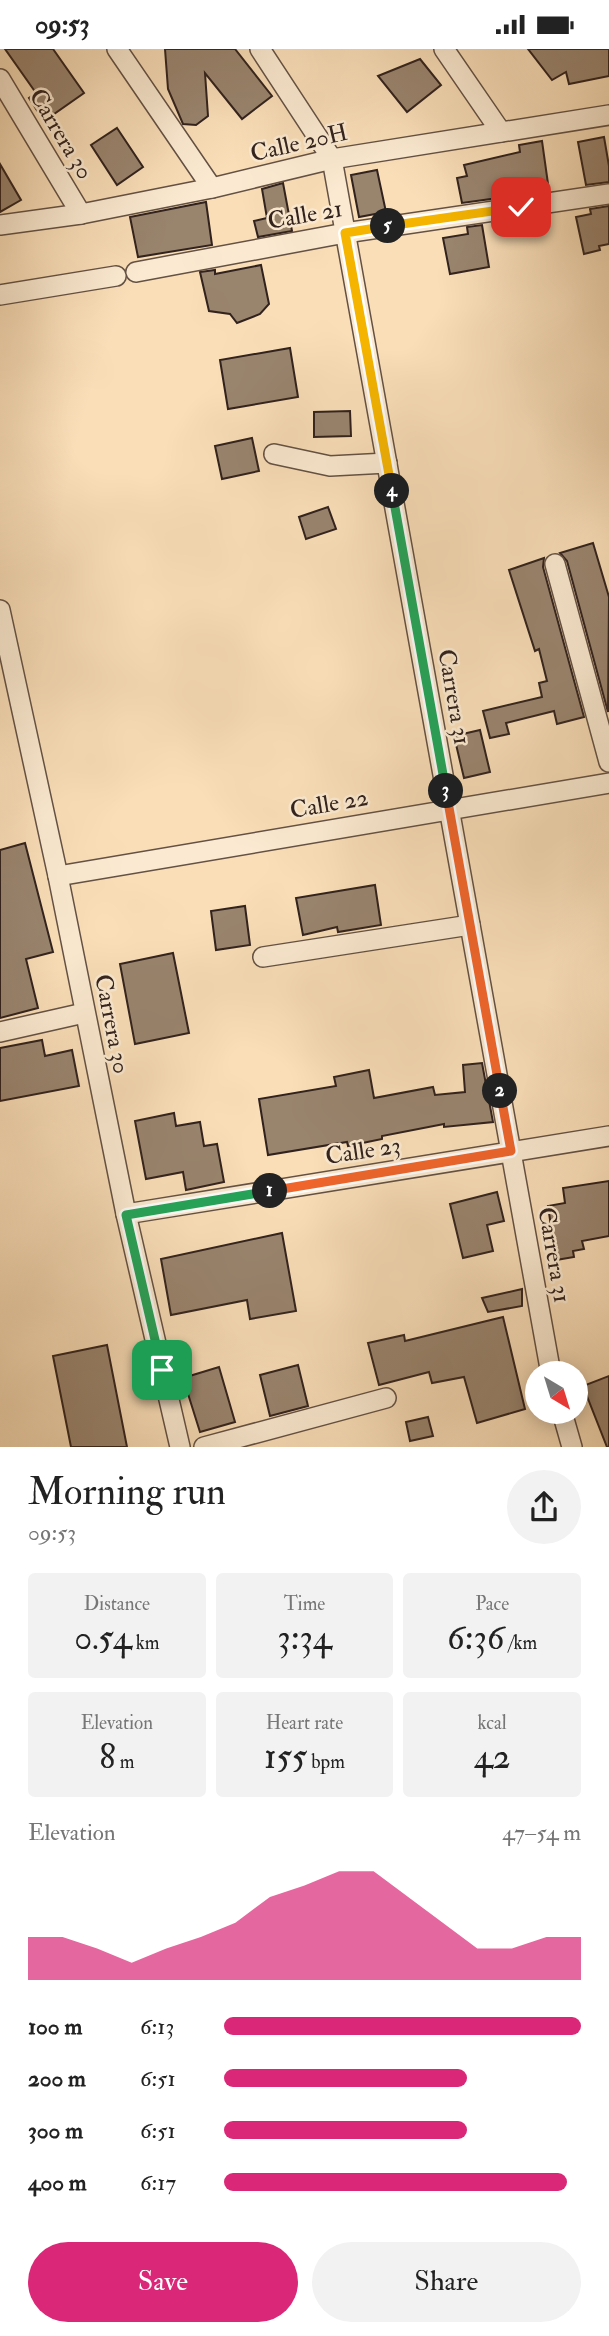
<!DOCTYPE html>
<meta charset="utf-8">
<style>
:root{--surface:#fff;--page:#f2f2f2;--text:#222;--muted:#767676;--accent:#db2777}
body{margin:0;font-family:"IM FELL Double Pica",serif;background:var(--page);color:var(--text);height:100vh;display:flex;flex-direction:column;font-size:26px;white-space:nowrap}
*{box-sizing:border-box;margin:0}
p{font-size:23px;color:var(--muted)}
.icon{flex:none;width:38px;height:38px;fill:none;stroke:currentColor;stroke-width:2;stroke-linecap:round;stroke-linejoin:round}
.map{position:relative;height:1398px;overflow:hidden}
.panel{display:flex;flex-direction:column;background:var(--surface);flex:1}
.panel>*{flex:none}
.needle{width:46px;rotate:142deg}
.controls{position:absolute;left:525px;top:1312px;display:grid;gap:14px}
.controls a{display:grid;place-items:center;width:63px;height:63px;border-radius:50%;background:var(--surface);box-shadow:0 4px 18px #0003;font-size:35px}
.pin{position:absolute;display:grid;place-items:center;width:60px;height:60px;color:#fff;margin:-30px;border-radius:14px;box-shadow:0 4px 10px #0006}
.km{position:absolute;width:35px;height:35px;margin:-18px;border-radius:50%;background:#222;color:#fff;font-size:19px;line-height:35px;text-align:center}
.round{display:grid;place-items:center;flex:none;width:74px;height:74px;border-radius:37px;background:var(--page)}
.head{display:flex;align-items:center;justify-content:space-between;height:119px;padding:0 28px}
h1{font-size:38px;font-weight:600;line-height:52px}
.stats{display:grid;grid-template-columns:repeat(3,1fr);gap:10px;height:119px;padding:7px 28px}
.stats div{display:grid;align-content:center;border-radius:7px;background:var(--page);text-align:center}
.stats b{font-size:35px;font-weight:600}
.stats small{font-size:19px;font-weight:400}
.stats p{font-size:19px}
.chart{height:196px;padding:14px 28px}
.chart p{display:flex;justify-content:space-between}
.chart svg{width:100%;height:126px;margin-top:7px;fill:var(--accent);opacity:.7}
.primary-button{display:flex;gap:14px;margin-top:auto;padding:14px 28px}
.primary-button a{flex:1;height:80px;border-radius:42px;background:var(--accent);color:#fff;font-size:28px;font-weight:600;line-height:80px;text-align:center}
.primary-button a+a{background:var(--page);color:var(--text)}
ul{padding:0 28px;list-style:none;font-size:23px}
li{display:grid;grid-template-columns:112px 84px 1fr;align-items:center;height:52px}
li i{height:18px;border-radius:9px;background:var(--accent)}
.status{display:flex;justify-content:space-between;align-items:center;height:49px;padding:0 35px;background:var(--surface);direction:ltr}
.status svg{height:19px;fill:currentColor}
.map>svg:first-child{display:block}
.building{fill:#99846e;stroke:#32221d;stroke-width:2}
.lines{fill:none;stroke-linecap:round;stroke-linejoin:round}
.minor-casing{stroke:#645144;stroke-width:22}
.minor{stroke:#fbead1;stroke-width:19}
.split-1-casing{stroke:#fff;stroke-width:14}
.split-2-casing{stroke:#fff;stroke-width:14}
.split-3-casing{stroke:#fff;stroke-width:14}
.split-4-casing{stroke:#fff;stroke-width:14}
.split-5-casing{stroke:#fff;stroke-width:14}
.split-6-casing{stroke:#fff;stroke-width:14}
.split-1{stroke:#22a559;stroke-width:9}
.split-2{stroke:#f0652b;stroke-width:9}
.split-3{stroke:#f0652b;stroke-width:9}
.split-4{stroke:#22a559;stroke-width:9}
.split-5{stroke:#f5b400;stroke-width:9}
.split-6{stroke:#f5b400;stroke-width:9}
.labels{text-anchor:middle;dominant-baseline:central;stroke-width:5;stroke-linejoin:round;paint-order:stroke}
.street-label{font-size:24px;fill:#32221d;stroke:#fbead1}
</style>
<div class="status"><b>09:53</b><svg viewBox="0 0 49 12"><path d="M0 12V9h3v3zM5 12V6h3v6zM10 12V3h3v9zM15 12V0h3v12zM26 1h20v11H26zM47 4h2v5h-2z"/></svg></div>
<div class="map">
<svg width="609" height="1398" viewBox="0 0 609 1398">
<rect width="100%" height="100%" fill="#f9deb8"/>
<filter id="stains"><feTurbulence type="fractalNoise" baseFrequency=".00286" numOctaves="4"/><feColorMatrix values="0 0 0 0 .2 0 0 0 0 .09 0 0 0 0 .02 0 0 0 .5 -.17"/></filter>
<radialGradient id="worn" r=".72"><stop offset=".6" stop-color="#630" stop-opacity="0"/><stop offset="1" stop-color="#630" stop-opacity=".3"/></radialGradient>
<g class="building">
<path d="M 5,0 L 53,0 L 84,44 L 44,72 L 29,49 L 36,44 Z"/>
<path d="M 165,0 L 235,0 L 272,47 L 242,70 L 205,24 L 208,67 L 196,76 L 183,75 L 168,40 Z"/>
<path d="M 528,0 L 609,0 L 609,27 L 569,35 L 566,23 L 552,31 Z"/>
<path d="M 420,10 L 441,36 L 407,63 L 378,27 Z"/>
<path d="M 117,79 L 143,118 L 117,136 L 91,96 Z"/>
<path d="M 604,88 L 609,117 L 609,133 L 586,136 L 578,93 Z"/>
<path d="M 542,92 L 549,142 L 462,154 L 457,129 L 467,127 L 464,116 L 520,103 L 519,96 Z"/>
<path d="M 0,115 L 21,151 L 0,163 Z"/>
<path d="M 377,121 L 386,163 L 359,168 L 351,126 Z"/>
<path d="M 283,134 L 292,182 L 258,188 L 254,172 L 267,169 L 262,140 Z"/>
<path d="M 206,153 L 212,196 L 138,208 L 130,168 Z"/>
<path d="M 609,157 L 609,195 L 599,197 L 600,201 L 584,205 L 576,168 L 591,165 L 590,160 Z"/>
<path d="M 482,176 L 489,218 L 450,225 L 443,189 L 468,185 L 467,178 Z"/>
<path d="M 261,216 L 269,255 L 260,265 L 237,274 L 230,265 L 209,262 L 200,223 L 215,221 L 215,225 Z"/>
<path d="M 290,299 L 298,348 L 228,360 L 220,311 Z"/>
<path d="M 350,362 L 351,387 L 314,388 L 314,363 Z"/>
<path d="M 252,389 L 259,422 L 222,430 L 215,397 Z"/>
<path d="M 328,458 L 336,480 L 306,490 L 299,468 Z"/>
<path d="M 593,494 L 609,548 L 608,663 L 567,512 L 560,504 Z"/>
<path d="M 544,509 L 543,518 L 584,668 L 557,675 L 554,662 L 506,674 L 509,685 L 490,689 L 483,662 L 542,648 L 539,634 L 547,632 L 539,600 L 535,602 L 509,521 Z"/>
<path d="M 480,681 L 490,723 L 464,729 L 454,687 Z"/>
<path d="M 25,794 L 53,903 L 26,910 L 38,959 L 0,969 L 0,801 Z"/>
<path d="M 375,836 L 381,876 L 338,883 L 337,878 L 303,886 L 296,849 Z"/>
<path d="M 245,857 L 250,896 L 216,901 L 211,862 Z"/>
<path d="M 173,904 L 189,984 L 135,995 L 120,915 Z"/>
<path d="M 42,991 L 45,1007 L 72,1001 L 79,1037 L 0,1052 L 0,999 Z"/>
<path d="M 482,1014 L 493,1073 L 444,1078 L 444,1075 L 382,1087 L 382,1090 L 348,1097 L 347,1093 L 268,1106 L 259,1050 L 336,1037 L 334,1028 L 369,1021 L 374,1049 L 433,1038 L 435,1046 L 465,1043 L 463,1016 Z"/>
<path d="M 174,1064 L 176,1077 L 200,1073 L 204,1097 L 217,1095 L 224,1133 L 186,1141 L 183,1123 L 146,1130 L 135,1072 Z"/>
<path d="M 609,1132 L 609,1187 L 582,1192 L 584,1200 L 573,1202 L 574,1208 L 556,1211 L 548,1157 L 565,1154 L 563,1139 Z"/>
<path d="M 497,1143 L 504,1172 L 487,1176 L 493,1202 L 463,1209 L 450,1155 Z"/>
<path d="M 282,1184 L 296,1262 L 250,1270 L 247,1251 L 171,1266 L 161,1210 Z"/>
<path d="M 522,1240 L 522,1257 L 488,1263 L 482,1249 Z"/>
<path d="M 503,1268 L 525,1360 L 477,1374 L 464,1328 L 432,1334 L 429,1323 L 379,1336 L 368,1294 L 404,1286 L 405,1292 Z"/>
<path d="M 107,1296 L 127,1398 L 71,1398 L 53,1307 Z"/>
<path d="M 298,1316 L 308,1357 L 270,1367 L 260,1326 Z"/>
<path d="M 219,1318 L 235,1373 L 200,1383 L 183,1329 Z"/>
<path d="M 609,1327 L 609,1398 L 607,1398 L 583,1337 Z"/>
<path d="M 428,1368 L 433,1387 L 410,1392 L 406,1373 Z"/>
</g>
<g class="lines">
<g class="minor-casing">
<g id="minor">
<path d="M 117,0 L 212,139"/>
<path d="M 260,0 L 332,110 L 551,1325"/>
<path d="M 444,0 L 501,83"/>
<path d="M 0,30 L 81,165"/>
<path d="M 0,176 L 81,165 L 212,139 L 332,110 L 609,66"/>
<path d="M 136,223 L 345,184 L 609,145"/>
<path d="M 0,246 L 116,227"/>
<path d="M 274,405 L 330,417 L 387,414"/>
<path d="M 555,515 L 609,713"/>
<path d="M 0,561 L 58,827 L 126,1165 L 180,1398"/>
<path d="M 58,827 L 609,734"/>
<path d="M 263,908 L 470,876"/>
<path d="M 0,983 L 84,964"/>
<path d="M 126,1165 L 609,1087"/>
<path d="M 562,1363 L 572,1398"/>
<path d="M 204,1398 L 386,1349"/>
</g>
</g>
<use href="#minor" class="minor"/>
</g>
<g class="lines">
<g class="split-1-casing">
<path id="split-1" d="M 162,1321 L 126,1166 L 270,1142"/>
</g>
<g class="split-2-casing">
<path id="split-2" d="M 270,1142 L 511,1102 L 500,1042"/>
</g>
<g class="split-3-casing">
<path id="split-3" d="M 446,742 L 500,1042"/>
</g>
<g class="split-4-casing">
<path id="split-4" d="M 392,442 L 446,742"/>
</g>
<g class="split-5-casing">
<path id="split-5" d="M 388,177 L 345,184 L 392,442"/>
</g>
<g class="split-6-casing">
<path id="split-6" d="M 388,177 L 521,158"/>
</g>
<use href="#split-1" class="split-1"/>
<use href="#split-2" class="split-2"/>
<use href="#split-3" class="split-3"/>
<use href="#split-4" class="split-4"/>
<use href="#split-5" class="split-5"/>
<use href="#split-6" class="split-6"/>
</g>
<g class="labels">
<g class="street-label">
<text transform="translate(61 85) rotate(59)">Carrera 30</text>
<text transform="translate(299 94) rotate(-13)">Calle 20H</text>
<text transform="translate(305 166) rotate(-10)">Calle 21</text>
<text transform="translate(454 648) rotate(80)">Carrera 31</text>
<text transform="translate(329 755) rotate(-10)">Calle 22</text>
<text transform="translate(112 975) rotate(79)">Carrera 30</text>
<text transform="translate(363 1102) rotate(-9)">Calle 23</text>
<text transform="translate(554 1206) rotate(80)">Carrera 31</text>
</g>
</g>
<rect width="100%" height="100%" filter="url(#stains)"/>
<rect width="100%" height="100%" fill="url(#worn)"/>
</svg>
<div class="controls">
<a><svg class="needle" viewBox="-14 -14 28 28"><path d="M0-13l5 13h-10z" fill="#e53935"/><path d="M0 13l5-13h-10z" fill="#767676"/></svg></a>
</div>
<div class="pin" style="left:162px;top:1321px;background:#1e9e55"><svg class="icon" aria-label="arrive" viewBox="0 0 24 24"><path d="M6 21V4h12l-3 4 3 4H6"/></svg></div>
<div class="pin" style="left:521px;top:158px;background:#d93025"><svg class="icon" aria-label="check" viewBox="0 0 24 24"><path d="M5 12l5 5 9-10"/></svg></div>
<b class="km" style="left:270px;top:1142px">1</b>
<b class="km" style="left:500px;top:1042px">2</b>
<b class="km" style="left:446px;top:742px">3</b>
<b class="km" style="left:392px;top:442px">4</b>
<b class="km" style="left:388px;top:177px">5</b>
</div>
<section class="panel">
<div class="head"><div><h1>Morning run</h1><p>09:53</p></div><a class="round"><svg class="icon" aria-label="share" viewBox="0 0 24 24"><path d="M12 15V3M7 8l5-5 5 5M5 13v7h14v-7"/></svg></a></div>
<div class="stats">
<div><p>Distance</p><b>0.54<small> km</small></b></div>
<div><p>Time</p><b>3:34</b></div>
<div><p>Pace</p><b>6:36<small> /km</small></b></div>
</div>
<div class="stats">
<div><p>Elevation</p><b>8<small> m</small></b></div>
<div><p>Heart rate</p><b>155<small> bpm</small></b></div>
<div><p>kcal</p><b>42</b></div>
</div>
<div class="chart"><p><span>Elevation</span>47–54 m</p>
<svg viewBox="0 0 160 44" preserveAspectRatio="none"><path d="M0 44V29L10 29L20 33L30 38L40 33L50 29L60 24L70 15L80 11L90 6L100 6L110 15L120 24L130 33L140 33L150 29L160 29V44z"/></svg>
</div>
<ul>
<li><b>100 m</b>6:13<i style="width:100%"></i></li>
<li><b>200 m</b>6:51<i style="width:68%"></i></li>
<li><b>300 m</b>6:51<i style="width:68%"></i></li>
<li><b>400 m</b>6:17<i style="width:96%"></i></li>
</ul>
<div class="primary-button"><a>Save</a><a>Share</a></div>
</section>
